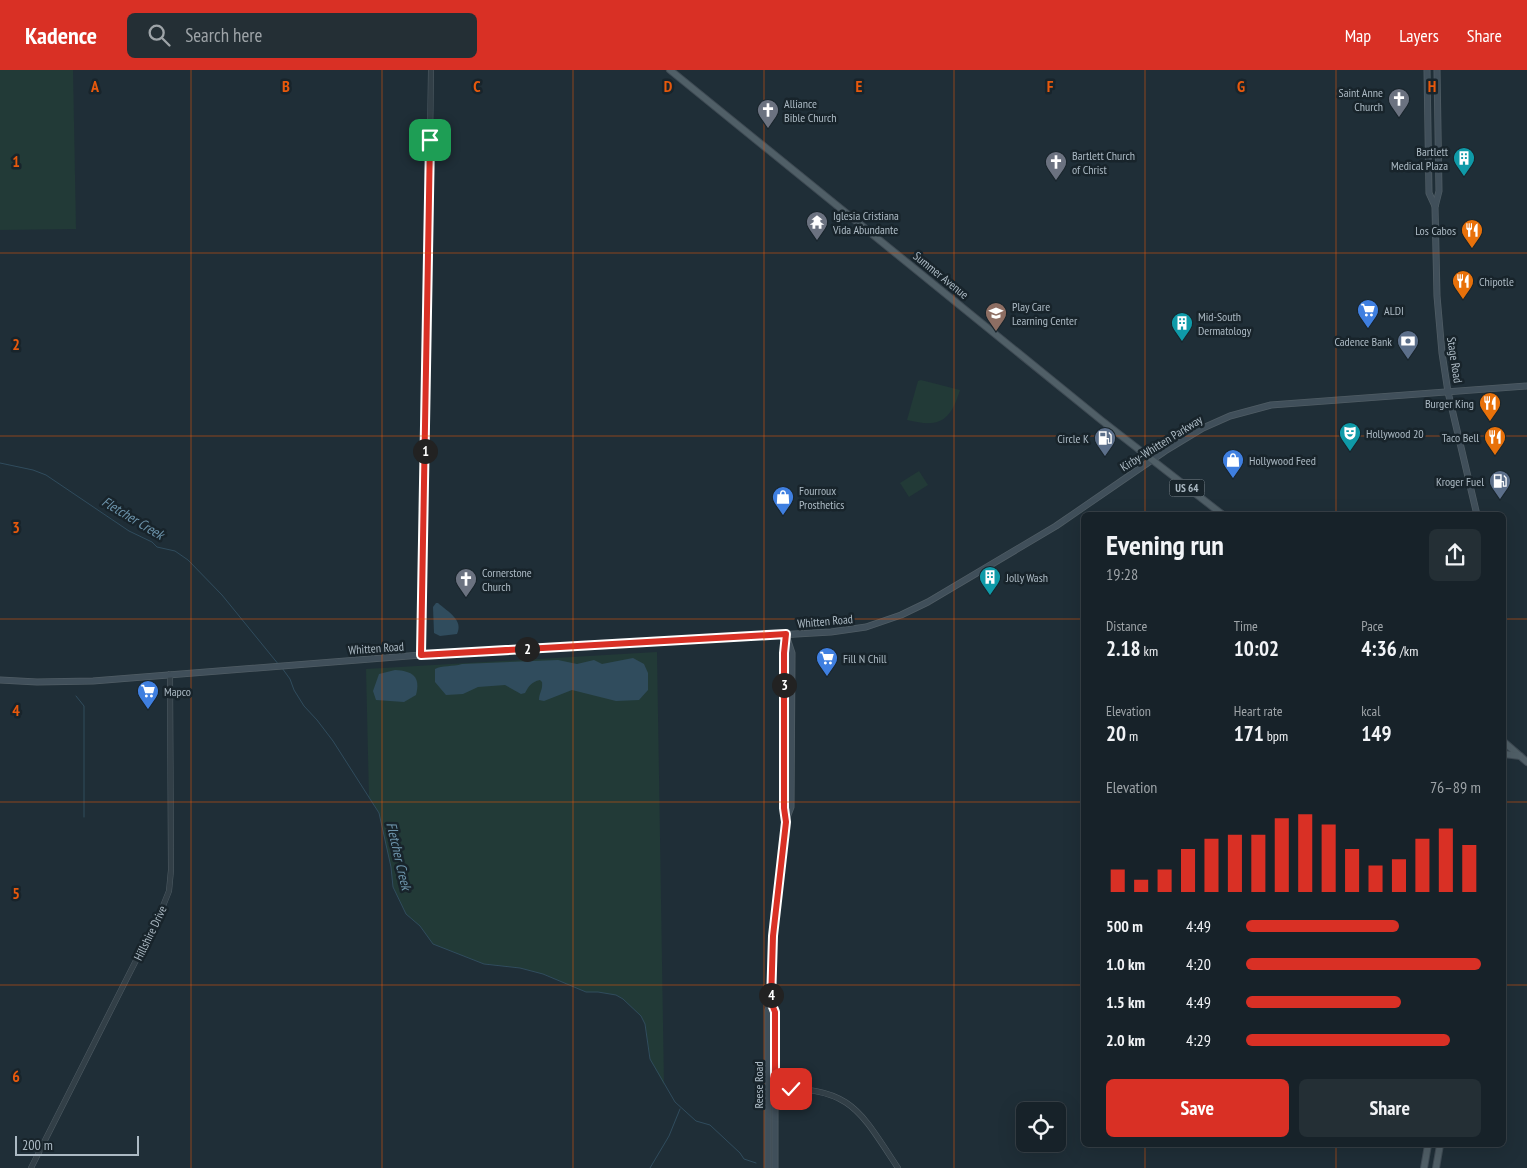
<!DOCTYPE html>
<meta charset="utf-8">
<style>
:root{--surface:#172229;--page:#242f35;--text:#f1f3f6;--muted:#9ea4a8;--line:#363f46;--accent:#d93025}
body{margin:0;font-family:"PT Sans Narrow",sans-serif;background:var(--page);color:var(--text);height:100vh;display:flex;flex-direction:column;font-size:19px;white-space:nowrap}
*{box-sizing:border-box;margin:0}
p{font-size:16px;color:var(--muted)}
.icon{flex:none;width:28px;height:28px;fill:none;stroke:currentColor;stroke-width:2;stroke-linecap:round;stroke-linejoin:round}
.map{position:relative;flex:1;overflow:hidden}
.panel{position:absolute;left:1081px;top:442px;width:425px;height:635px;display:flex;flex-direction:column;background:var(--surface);border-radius:8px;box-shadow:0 5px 20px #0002,0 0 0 1px var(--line)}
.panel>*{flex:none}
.tools{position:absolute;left:1016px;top:1032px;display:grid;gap:10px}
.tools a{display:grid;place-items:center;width:50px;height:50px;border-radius:8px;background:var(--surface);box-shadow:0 5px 20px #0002,0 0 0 1px var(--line);font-size:25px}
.scale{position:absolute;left:15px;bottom:12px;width:124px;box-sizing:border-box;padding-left:5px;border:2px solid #acbac4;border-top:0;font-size:14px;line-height:18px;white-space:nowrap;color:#acbac4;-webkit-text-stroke:4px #18242b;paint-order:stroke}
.pin{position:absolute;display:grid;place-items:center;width:42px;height:42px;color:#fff;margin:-21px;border-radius:10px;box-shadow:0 2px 8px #0006}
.km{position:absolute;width:25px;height:25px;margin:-12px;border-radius:50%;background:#222;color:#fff;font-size:14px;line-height:25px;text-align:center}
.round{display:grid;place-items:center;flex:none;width:52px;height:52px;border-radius:8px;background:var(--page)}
.summary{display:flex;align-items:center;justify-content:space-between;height:85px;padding:0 25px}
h1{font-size:28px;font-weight:800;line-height:38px}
.figures{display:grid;grid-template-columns:repeat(3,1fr);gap:8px;height:85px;padding:5px 25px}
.figures div{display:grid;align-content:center}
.figures b{font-size:21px;font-weight:800}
.figures small{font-size:14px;font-weight:400}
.figures p{font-size:14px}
.chart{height:140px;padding:10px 25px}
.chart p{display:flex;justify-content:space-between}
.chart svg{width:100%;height:90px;margin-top:5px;stroke:var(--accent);stroke-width:6}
.cta{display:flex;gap:10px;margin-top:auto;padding:10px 25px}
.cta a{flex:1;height:58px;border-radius:8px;background:var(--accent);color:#fff;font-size:20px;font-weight:800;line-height:58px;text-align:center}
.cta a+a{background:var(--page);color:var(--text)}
ul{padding:0 25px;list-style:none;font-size:16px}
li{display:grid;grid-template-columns:80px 60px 1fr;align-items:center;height:38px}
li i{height:12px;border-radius:6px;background:var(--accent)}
header{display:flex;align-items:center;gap:30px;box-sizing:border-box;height:70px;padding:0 25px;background:var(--accent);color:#fff}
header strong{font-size:24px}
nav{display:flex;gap:28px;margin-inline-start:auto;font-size:18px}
.search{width:350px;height:45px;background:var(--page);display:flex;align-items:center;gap:12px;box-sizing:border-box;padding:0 18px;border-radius:8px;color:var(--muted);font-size:19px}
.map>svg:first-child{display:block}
.green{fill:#223a37}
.water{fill:#304c5d}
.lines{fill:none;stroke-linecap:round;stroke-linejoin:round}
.stream{stroke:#304c5d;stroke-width:1}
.tertiary-casing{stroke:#505d65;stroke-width:6}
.secondary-casing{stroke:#505d65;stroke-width:7}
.primary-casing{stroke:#3f4b54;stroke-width:8}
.tertiary{stroke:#323f47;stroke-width:5}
.secondary{stroke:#404f5a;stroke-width:5.5}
.primary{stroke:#505f67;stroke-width:6}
.route-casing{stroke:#fff;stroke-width:10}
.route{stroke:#d93025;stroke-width:6}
.grid{fill:none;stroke:#e8590c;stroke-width:1;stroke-opacity:0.55}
.labels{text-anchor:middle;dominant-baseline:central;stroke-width:5;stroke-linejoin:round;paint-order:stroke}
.shield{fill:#18242b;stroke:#808d96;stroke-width:1}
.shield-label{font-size:11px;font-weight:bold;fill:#acbac4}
.poi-label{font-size:12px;fill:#acbac4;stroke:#18242b;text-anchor:start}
.street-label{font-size:12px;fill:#acbac4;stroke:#18242b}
.water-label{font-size:14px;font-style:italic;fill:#6c93aa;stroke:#18242b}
.grid-label{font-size:16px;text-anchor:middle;font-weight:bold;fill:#e8590c;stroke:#18242b;stroke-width:5;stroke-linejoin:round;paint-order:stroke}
</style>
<header>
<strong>Kadence</strong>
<div class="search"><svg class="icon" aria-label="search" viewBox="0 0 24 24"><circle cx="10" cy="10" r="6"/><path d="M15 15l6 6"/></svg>Search here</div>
<nav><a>Map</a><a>Layers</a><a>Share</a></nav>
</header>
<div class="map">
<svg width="1527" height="1098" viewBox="0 0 1527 1098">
<rect width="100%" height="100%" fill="#1f2e37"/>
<g class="green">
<path d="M 0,0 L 73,0 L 76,159 L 0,160 Z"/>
<path d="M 921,310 L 960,320 C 950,352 939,358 907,350 L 918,311 Z"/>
<path d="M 919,401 L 928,415 L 909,427 L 900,413 Z"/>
<path d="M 657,582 L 664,1015 L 650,989 L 645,954 L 641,946 L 623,929 L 616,925 L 598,922 L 586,922 L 543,904 L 520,898 L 484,894 L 433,874 L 420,856 L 406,844 L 393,817 L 391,797 L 379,743 L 369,727 L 366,599 Z"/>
</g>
<g class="water">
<path d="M 436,533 L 438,533 C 448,542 464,550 457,564 L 440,566 L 434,563 L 433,537 Z"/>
<path d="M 633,588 L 644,594 L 648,603 L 648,620 L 639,630 L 616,631 L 572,620 L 544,631 L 539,630 C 539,623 543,620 542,612 L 540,610 C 531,612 529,616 525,623 L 521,624 L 505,615 L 478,617 L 463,624 L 446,625 L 435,612 L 435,599 C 442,595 453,597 462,594 L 558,590 L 577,594 L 594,590 L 602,594 Z"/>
<path d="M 395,600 C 412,601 421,606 416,625 L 404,632 L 376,630 L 373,621 L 379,604 Z"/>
</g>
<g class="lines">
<g class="stream">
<path d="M 0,393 L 33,400 L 46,405 L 129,461 L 152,472 L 157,477 L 175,481 L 188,490 L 222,525 L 279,595"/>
<path d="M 282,598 L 290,609 L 294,620 L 304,636 L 317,650 L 333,671 L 379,743 L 391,797 L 393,817 L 406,844 L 420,856 L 433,874 L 484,894 L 520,898 L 543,904 L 586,922 L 598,922 L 616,925 L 623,929 L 641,946 L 645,954 L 650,989 L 675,1032 L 696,1051 L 710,1055 L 740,1083 L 744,1089 L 756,1093"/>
<path d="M 76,626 L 84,636 L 84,747"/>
<path d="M 650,1098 L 669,1066 L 680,1039"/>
</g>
<g class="tertiary-casing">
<g id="tertiary">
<path d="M 421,585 L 425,429 L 431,0"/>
<path d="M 771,1018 C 851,1018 857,1036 898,1098"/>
<path d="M 31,1098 L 161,841 L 169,821 L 171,800 L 170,604"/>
</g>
</g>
<g class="secondary-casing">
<g id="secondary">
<path d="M 1427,0 L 1429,123 L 1435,136"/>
<path d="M 1437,0 L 1439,121 L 1435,137 L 1437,226 L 1442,283 L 1448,322 L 1477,445"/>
<path d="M 0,610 L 37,612 L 93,611 L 421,585 L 831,562 L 866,557 L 901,545 L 928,532 L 1056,456 L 1165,381 L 1203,358 L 1230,346 L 1271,335 L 1527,316"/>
<path d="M 786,750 L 791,737 L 792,583 L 787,568"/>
<path d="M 771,932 L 775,942 L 775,1098"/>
<path d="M 768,1098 L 768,940 L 771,932 L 773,866 L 786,751 L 784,738 L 784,583 L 787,564"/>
</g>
</g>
<g class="primary-casing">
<g id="primary">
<path d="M 670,0 L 1101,350 L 1223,445"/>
<path d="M 1504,672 L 1527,692"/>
<path d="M 1504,684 L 1520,686"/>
<path d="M 1424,1098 L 1428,1075"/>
<path d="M 1436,1098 L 1440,1075"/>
</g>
</g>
<use href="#tertiary" class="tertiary"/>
<use href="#secondary" class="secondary"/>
<use href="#primary" class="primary"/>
</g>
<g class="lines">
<g class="route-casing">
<path id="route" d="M 430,70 L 421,585 L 786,564 L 784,583 L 784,738 L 786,752 L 773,866 L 771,932 L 775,942 L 775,1018 L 791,1019"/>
</g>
<use href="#route" class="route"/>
</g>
<path class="grid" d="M 191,0 L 191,1098M 382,0 L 382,1098M 573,0 L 573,1098M 764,0 L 764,1098M 954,0 L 954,1098M 1145,0 L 1145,445M 1336,0 L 1336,445M 0,183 L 1527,183M 0,366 L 1527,366M 0,549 L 1084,549M 1504,549 L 1527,549M 0,732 L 1084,732M 1504,732 L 1527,732M 0,915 L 1084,915M 1504,915 L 1527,915M 1145,1075 L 1145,1098M 1336,1075 L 1336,1098"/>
<defs>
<g id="church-pin" transform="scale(1.125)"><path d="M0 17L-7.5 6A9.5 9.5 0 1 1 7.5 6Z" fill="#6b7280" stroke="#18242b"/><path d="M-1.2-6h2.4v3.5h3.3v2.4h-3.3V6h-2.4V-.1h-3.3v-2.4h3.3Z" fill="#fff"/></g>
<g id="building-pin" transform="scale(1.125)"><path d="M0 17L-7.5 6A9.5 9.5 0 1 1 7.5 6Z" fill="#0f9aa8" stroke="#18242b"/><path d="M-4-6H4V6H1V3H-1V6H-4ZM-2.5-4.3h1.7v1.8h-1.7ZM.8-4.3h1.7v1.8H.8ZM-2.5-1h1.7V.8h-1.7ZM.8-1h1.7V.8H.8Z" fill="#fff"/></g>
<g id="temple-pin" transform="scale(1.125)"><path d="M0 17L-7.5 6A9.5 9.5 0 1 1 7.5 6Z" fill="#6b7280" stroke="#18242b"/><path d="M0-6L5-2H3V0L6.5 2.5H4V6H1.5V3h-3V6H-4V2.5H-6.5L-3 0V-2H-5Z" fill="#fff"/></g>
<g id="restaurant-pin" transform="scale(1.125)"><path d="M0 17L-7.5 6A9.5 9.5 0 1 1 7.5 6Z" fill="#e8710a" stroke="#18242b"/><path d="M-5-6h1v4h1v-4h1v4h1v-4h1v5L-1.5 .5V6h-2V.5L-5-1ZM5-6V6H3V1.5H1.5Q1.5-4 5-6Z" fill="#fff"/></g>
<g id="supermarket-pin" transform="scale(1.125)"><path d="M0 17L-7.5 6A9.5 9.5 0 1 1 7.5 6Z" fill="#3f7fe0" stroke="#18242b"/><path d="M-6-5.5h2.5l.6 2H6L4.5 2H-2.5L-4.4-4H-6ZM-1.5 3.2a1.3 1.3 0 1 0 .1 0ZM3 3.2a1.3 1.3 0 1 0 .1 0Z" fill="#fff"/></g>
<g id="school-pin" transform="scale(1.125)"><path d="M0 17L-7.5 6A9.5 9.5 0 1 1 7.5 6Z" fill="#8d6e63" stroke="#18242b"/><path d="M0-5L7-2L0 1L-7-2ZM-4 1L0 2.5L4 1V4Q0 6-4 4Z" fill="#fff"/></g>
<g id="bank-pin" transform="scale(1.125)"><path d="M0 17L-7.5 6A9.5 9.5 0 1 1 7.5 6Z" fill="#5c6f8a" stroke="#18242b"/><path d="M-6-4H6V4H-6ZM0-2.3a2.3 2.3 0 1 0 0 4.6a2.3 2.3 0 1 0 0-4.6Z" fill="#fff"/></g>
<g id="theatre-pin" transform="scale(1.125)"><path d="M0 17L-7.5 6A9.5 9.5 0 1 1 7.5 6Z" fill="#0f9aa8" stroke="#18242b"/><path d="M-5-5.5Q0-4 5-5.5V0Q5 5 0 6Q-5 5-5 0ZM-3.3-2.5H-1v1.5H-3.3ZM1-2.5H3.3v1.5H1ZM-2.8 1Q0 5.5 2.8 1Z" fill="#fff"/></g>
<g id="fuel-pin" transform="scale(1.125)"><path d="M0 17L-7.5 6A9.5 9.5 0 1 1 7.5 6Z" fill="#5c6f8a" stroke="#18242b"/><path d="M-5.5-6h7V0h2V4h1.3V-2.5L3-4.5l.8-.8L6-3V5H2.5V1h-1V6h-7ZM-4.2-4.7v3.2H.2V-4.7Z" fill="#fff"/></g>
<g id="shop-pin" transform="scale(1.125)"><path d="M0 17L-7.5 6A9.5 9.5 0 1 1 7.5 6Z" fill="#3f7fe0" stroke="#18242b"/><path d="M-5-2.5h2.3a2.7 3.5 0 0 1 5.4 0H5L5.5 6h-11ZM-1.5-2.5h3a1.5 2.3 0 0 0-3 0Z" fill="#fff"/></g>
</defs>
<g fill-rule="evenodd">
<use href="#church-pin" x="1399" y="29"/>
<use href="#church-pin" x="768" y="40"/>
<use href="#building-pin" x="1464" y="88"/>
<use href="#church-pin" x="1056" y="92"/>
<use href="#temple-pin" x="817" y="152"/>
<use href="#restaurant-pin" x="1472" y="160"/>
<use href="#restaurant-pin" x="1463" y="211"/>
<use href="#supermarket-pin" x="1368" y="240"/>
<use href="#school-pin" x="996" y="243"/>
<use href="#building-pin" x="1182" y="253"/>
<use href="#bank-pin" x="1408" y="271"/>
<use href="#restaurant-pin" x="1490" y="333"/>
<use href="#theatre-pin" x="1350" y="363"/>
<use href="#restaurant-pin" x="1495" y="367"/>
<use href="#fuel-pin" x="1105" y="368"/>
<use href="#shop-pin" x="1233" y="390"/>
<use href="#fuel-pin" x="1500" y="411"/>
<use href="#shop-pin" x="783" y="427"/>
<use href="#building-pin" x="990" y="507"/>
<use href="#church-pin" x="466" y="509"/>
<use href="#supermarket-pin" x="827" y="588"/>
<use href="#supermarket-pin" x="148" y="621"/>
</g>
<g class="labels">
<rect class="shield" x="1169.5" y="409.5" width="35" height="17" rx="4"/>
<g class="shield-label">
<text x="1187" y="418">US 64</text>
</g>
<g class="poi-label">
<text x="1383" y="22" text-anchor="end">Saint Anne<tspan x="1383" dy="14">Church</tspan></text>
<text x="784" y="33">Alliance<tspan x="784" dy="14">Bible Church</tspan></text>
<text x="1448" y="81" text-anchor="end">Bartlett<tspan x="1448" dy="14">Medical Plaza</tspan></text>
<text x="1072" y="85">Bartlett Church<tspan x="1072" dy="14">of Christ</tspan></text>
<text x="833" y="145">Iglesia Cristiana<tspan x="833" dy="14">Vida Abundante</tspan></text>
<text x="1456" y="160" text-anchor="end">Los Cabos</text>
<text x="1479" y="211">Chipotle</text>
<text x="1012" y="236">Play Care<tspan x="1012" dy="14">Learning Center</tspan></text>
<text x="1384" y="240">ALDI</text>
<text x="1198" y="246">Mid-South<tspan x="1198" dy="14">Dermatology</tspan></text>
<text x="1392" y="271" text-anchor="end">Cadence Bank</text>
<text x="1474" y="333" text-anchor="end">Burger King</text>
<text x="1366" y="363">Hollywood 20</text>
<text x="1479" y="367" text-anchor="end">Taco Bell</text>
<text x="1089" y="368" text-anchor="end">Circle K</text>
<text x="1249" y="390">Hollywood Feed</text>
<text x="1484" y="411" text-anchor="end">Kroger Fuel</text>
<text x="799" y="420">Fourroux<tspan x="799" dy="14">Prosthetics</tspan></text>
<text x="482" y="502">Cornerstone<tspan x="482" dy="14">Church</tspan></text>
<text x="1006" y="507">Jolly Wash</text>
<text x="843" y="588">Fill N Chill</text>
<text x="164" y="621">Mapco</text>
</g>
<g class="street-label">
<text transform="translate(941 205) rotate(39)">Summer Avenue</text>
<text transform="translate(1455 290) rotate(81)">Stage Road</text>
<text transform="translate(1161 373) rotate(-32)">Kirby-Whitten Parkway</text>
<text transform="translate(825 551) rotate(-5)">Whitten Road</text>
<text transform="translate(376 578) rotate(-4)">Whitten Road</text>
<text transform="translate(150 863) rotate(-64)">Hillshire Drive</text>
<text transform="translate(758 1015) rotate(-90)">Reese Road</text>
</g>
<g class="water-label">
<text transform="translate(133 448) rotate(31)">Fletcher Creek</text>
<text transform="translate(399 786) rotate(77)">Fletcher Creek</text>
</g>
</g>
<g class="grid-label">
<text x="95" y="22">A</text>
<text x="286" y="22">B</text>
<text x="477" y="22">C</text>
<text x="668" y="22">D</text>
<text x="859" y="22">E</text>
<text x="1050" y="22">F</text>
<text x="1241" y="22">G</text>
<text x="1432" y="22">H</text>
<text x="16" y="97">1</text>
<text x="16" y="280">2</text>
<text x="16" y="463">3</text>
<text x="16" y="646">4</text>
<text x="16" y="829">5</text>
<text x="16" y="1012">6</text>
</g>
</svg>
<div class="tools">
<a><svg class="icon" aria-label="locate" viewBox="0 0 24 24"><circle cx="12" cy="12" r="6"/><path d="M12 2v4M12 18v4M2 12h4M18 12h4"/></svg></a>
</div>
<div class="scale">200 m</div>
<div class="pin" style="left:430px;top:70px;background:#1e9e55"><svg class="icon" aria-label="arrive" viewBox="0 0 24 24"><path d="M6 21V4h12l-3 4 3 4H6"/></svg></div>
<div class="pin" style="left:791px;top:1019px;background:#d93025"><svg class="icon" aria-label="check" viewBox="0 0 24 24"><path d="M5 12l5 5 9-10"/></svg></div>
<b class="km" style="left:425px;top:381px">1</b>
<b class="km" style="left:527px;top:579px">2</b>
<b class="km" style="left:784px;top:615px">3</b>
<b class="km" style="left:771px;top:925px">4</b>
<section class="panel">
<div class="summary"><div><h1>Evening run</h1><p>19:28</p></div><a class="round"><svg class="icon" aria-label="share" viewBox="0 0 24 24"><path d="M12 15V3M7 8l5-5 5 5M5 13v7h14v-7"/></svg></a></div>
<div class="figures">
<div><p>Distance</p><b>2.18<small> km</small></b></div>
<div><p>Time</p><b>10:02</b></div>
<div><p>Pace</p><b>4:36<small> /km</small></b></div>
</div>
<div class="figures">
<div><p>Elevation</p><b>20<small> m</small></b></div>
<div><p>Heart rate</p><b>171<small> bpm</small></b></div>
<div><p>kcal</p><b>149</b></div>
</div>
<div class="chart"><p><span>Elevation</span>76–89 m</p>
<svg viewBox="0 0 160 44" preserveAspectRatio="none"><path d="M5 44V33M15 44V38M25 44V33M35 44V23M45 44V18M55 44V16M65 44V16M75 44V8M85 44V6M95 44V11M105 44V23M115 44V31M125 44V28M135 44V18M145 44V13M155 44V21"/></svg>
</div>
<ul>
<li><b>500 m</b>4:49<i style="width:65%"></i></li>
<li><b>1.0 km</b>4:20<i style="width:100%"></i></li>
<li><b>1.5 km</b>4:49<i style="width:66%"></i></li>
<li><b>2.0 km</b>4:29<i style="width:87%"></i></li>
</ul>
<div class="cta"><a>Save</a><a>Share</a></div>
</section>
</div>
